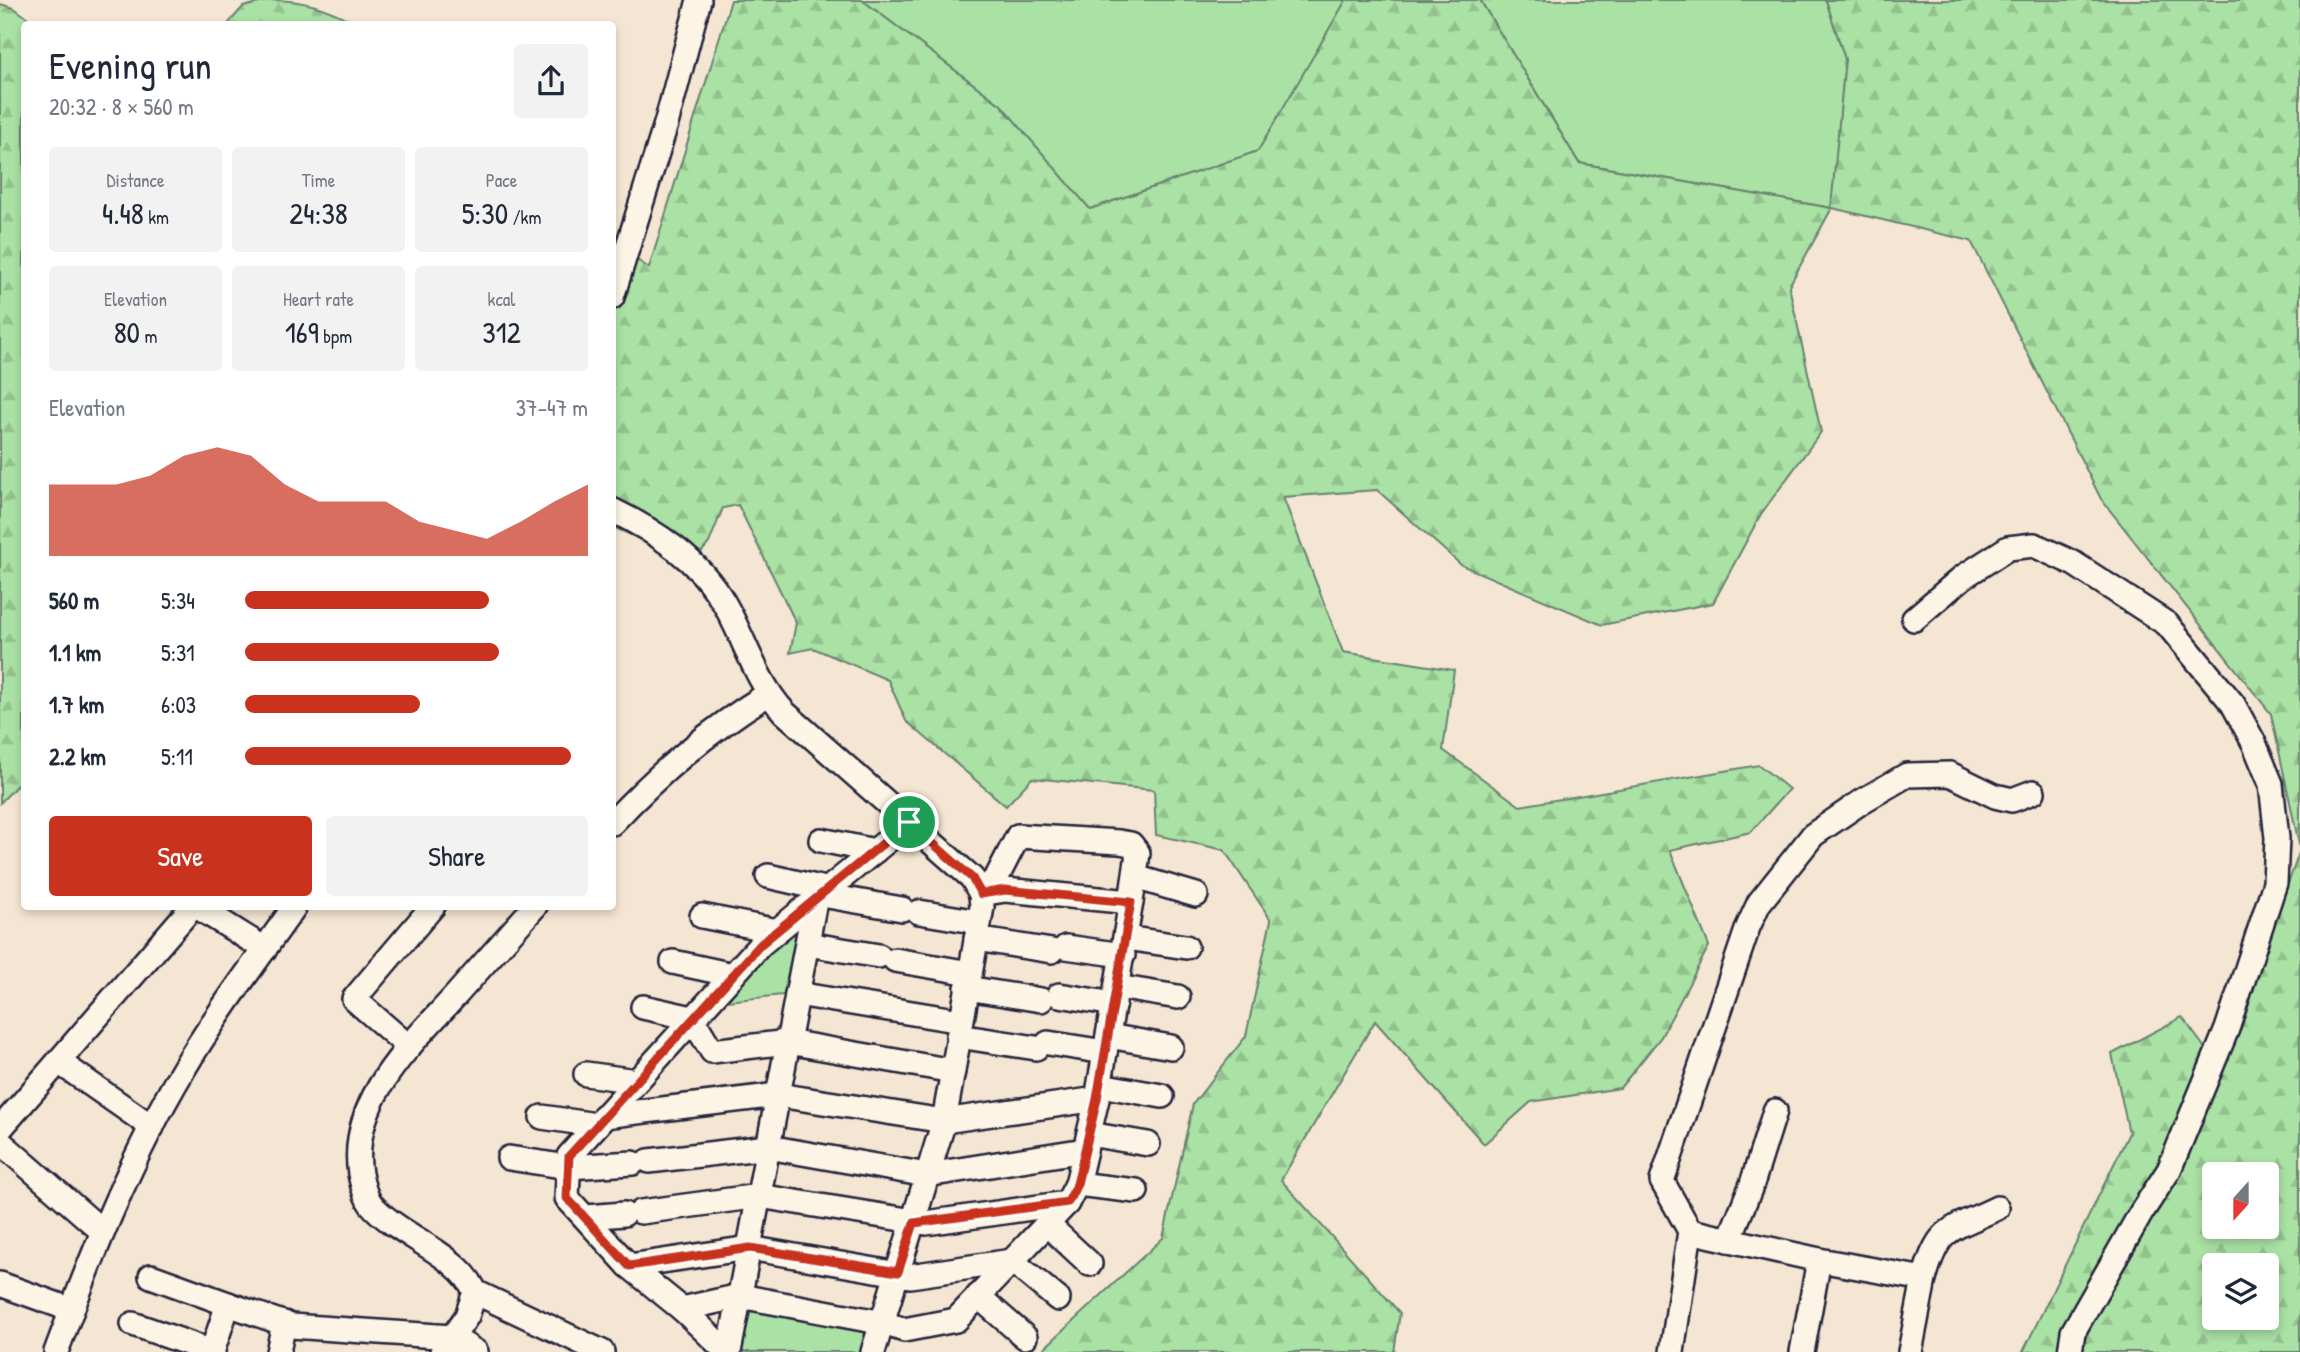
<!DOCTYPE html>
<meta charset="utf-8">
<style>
:root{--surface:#fff;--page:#f2f2f3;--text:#1f2937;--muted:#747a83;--accent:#c8321e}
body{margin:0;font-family:"Patrick Hand",sans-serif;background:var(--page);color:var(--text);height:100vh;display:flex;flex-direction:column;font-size:26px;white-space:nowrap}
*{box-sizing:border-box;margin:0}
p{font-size:23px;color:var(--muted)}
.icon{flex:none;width:38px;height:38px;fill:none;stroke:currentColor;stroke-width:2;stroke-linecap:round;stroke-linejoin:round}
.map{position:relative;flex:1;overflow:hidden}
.panel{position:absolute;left:21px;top:21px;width:595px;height:889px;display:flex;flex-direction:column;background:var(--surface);border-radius:7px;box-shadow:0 4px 10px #0003}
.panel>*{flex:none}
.needle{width:46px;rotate:201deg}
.tools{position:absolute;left:2202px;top:1162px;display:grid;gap:14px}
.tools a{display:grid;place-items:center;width:77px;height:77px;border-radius:7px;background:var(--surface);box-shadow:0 4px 10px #0003;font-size:35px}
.pin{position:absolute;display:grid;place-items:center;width:60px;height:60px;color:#fff;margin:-30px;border:4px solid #fff;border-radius:50%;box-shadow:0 2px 7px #0007}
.round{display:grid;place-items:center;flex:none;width:74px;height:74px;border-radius:7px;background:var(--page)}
.summary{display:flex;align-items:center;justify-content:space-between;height:119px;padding:0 28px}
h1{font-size:38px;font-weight:600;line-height:52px}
.metrics{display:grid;grid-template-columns:repeat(3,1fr);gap:10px;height:119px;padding:7px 28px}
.metrics div{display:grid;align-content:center;border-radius:7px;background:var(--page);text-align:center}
.metrics b{font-size:30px;font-weight:600}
.metrics small{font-size:19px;font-weight:400}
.metrics p{font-size:19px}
.chart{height:196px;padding:14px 28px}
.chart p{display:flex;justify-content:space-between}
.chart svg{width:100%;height:126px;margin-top:7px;fill:var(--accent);opacity:.7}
.button{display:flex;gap:14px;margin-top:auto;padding:14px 28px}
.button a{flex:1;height:80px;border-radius:7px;background:var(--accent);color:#fff;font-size:28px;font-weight:600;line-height:80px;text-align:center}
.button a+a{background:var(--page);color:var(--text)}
ul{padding:0 28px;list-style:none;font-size:23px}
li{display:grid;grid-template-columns:112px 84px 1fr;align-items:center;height:52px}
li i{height:18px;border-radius:9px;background:var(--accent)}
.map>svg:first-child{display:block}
.green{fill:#aae1a4;stroke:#668270;stroke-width:2}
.forest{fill:url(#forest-firs);stroke:#668270;stroke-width:2;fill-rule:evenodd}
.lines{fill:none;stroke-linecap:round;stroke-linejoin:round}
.minor-casing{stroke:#22223b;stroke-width:28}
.minor{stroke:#fcf5e5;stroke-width:23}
.route-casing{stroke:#fff;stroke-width:14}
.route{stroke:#c8321e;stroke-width:9}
</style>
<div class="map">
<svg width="2300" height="1352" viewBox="0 0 2300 1352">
<defs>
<pattern id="forest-firs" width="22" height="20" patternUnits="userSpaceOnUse" patternTransform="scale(1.75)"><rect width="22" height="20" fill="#aae1a4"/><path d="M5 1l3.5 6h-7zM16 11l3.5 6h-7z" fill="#92c18e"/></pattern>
</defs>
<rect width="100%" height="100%" fill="#f5e6d3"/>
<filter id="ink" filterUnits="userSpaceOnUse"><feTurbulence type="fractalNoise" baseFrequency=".0143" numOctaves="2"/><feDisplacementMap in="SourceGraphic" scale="14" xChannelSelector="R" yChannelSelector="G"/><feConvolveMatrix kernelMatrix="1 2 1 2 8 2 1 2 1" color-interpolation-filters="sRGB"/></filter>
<g filter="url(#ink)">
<g class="green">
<path d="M 862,0 L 1346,0 L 1347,3 L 1258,151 L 1090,210 L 1001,105 Z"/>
<path d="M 1480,0 L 1826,0 L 1845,59 L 1832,208 L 1579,163 Z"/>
<path d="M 796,922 L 806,925 L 792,994 L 718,1002 Z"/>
<path d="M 746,1304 L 872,1325 L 863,1352 L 740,1352 Z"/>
</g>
<g class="forest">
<path d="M 271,0 C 305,0 327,8 357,24 L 228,24 L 243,7 Z"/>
<path d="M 731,0 L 862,0 L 1001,105 L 1090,209 L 1258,151 L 1346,0 L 1480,0 L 1579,163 L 1831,208 L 1845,59 L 1826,0 L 2300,0 L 2300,849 L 2271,714 L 2101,499 L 1971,241 L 1832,208 L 1789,286 L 1821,432 L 1761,514 L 1713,603 L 1602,625 L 1461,565 L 1377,490 L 1283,497 L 1343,652 L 1454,670 L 1443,750 L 1520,806 L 1759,765 L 1789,789 L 1751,832 L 1670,850 L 1709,946 L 1661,1037 L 1620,1088 L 1531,1102 L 1484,1144 L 1375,1021 L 1281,1180 L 1400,1313 L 1394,1352 L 1040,1352 L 1163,1238 L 1193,1104 L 1246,1036 L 1271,920 L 1224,850 L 1156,835 L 1154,790 L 1032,778 L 1006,806 L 906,721 L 888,680 L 813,648 L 790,653 L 796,623 L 738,505 L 723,508 L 709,543 L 699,555 L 682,558 L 613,527 L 612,243 L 649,268 Z"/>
<path d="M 0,4 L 14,8 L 36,24 L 24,24 L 24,778 L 0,803 Z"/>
<path d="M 2300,850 L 2300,1352 L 2023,1352 L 2129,1133 L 2112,1054 L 2182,1017 L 2222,1071 ZM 2214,1174 L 2266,1174 L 2266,1227 L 2214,1227 ZM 2214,1265 L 2266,1265 L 2266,1318 L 2214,1318 Z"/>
</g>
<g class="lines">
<g class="minor-casing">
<g id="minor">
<path d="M 612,297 L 666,124 L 699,0"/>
<path d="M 612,510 C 657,532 698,559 724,603 C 745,639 755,680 784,712 L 972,878 L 981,894 L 982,907 L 944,1121 L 873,1352"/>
<path d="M 1914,619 L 1963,577 L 2008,548 L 2034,545 L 2073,563 L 2167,624 L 2233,704 L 2254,743 L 2271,784 L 2277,838 L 2275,883 L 2227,1029 L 2169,1170 L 2141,1213 L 2073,1332 L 2070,1352"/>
<path d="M 612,823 C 661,771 707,732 768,694"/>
<path d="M 821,840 L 875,851"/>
<path d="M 768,876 L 829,890"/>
<path d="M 1135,877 L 1196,895"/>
<path d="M 981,894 L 997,877 L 1018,836 L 1119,842 L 1131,844 L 1138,853 L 1131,902"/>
<path d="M 822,895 L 902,909"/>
<path d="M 196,906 L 265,949"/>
<path d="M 919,912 L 979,922"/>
<path d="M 702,916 L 777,931"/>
<path d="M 1126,938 L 1186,947"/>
<path d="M 976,939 L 1052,951"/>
<path d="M 807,944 L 879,956"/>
<path d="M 1066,947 L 1123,955"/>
<path d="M 895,960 L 970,973"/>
<path d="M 673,962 L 733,975"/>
<path d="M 1117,987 L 1178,997"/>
<path d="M 967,988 L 1041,1000"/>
<path d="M 797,994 L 961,1021"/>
<path d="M 1059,995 L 1114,1004"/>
<path d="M 643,1007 L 692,1018 L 712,1051 L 788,1042 L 953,1071"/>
<path d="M 958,1036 L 1036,1048"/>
<path d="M 1108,1036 L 1171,1047"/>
<path d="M 1048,1043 L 1105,1052"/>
<path d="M 409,1047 L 354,999 L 433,906"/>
<path d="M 59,1062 L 152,1127"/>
<path d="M 586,1074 L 636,1081"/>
<path d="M 1100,1085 L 1162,1096"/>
<path d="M 604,1116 L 778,1095 L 944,1121 L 1097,1099"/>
<path d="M 542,1117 L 596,1125"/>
<path d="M 0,1129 L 193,906"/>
<path d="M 1089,1134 L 1148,1144"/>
<path d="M 0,1142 L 102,1231"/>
<path d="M 509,1158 L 568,1167 L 633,1163"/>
<path d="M 649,1161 L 768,1147 L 927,1175 L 1085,1150"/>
<path d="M 1077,1184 L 1136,1191"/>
<path d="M 641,1212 L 759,1196 L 926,1223 L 1067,1203"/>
<path d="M 586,1217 L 624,1214"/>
<path d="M 1047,1224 L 1090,1264"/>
<path d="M 1690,1231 L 1819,1260 L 1924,1279 L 1910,1352"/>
<path d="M 1729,1240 L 1752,1184 L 1775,1111"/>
<path d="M 629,1266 L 749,1248 L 910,1276 L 1012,1261 L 1058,1299"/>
<path d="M 151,1276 L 228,1304"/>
<path d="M 1924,1279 C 1939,1225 1950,1231 1997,1208"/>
<path d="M 0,1284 L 72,1310"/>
<path d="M 475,1292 L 602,1352"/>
<path d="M 978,1296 L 1025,1337"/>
<path d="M 682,1309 L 740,1296 L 884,1323 L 904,1330 L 956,1320 L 1067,1203 L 1077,1184 L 1097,1099 L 1131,902 L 1005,890 L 981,894"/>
<path d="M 133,1324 L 213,1352"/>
<path d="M 56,1352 C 92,1255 130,1159 183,1070 C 217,1013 257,960 295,906"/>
<path d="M 212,1352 L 228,1304 L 291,1326 L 452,1337 L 476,1352"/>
<path d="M 278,1352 L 284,1323"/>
<path d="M 442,1352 L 467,1316 L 475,1292 C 461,1255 398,1236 371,1204 C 365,1196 362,1184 360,1174 C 348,1100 412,1044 457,994 C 483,965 509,935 535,906"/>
<path d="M 727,1352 L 682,1309 L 629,1266 L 567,1198 L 569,1156 L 761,944 L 909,823"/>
<path d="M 729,1352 L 815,901"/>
<path d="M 1672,1352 L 1690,1231 L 1662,1181 L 1748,927 L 1759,903 L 1813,835 L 1864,800 L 1907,775 L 1950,774 L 1995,796 L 2012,800 L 2033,792"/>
<path d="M 1802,1352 L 1819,1260"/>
</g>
</g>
<use href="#minor" class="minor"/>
</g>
</g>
<g class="lines" filter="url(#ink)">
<g class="route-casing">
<path id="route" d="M 909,822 L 972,878 L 981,894 L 1005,890 L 1131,902 L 1097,1099 L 1077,1184 L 1068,1202 L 914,1223 L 898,1272 L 750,1248 L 629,1266 L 567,1198 L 569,1156 L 761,944 Z"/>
</g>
<use href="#route" class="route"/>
</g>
</svg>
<div class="tools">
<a><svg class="needle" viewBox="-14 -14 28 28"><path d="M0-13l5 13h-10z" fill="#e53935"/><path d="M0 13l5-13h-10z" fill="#747a83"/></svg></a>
<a><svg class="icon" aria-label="layers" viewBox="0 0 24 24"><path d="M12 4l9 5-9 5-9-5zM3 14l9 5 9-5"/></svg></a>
</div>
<div class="pin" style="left:909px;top:822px;background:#1e9e55"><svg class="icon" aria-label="arrive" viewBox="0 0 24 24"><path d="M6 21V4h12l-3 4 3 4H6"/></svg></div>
<section class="panel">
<div class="summary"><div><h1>Evening run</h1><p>20:32 · 8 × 560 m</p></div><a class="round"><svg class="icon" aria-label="share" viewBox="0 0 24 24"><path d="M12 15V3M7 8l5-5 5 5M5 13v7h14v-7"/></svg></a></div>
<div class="metrics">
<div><p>Distance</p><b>4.48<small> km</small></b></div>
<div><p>Time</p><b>24:38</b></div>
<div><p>Pace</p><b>5:30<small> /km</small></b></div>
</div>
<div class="metrics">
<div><p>Elevation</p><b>80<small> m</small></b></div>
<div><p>Heart rate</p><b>169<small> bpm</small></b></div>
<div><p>kcal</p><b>312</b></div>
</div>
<div class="chart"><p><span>Elevation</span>37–47 m</p>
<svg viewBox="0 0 160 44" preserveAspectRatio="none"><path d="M0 44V19L10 19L20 19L30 16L40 9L50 6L60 9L70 19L80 25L90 25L100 25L110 32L120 35L130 38L140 32L150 25L160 19V44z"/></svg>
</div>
<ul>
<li><b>560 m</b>5:34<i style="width:71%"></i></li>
<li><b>1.1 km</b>5:31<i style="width:74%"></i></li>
<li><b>1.7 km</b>6:03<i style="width:51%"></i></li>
<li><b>2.2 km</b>5:11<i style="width:95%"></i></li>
</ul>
<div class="button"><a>Save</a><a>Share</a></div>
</section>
</div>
